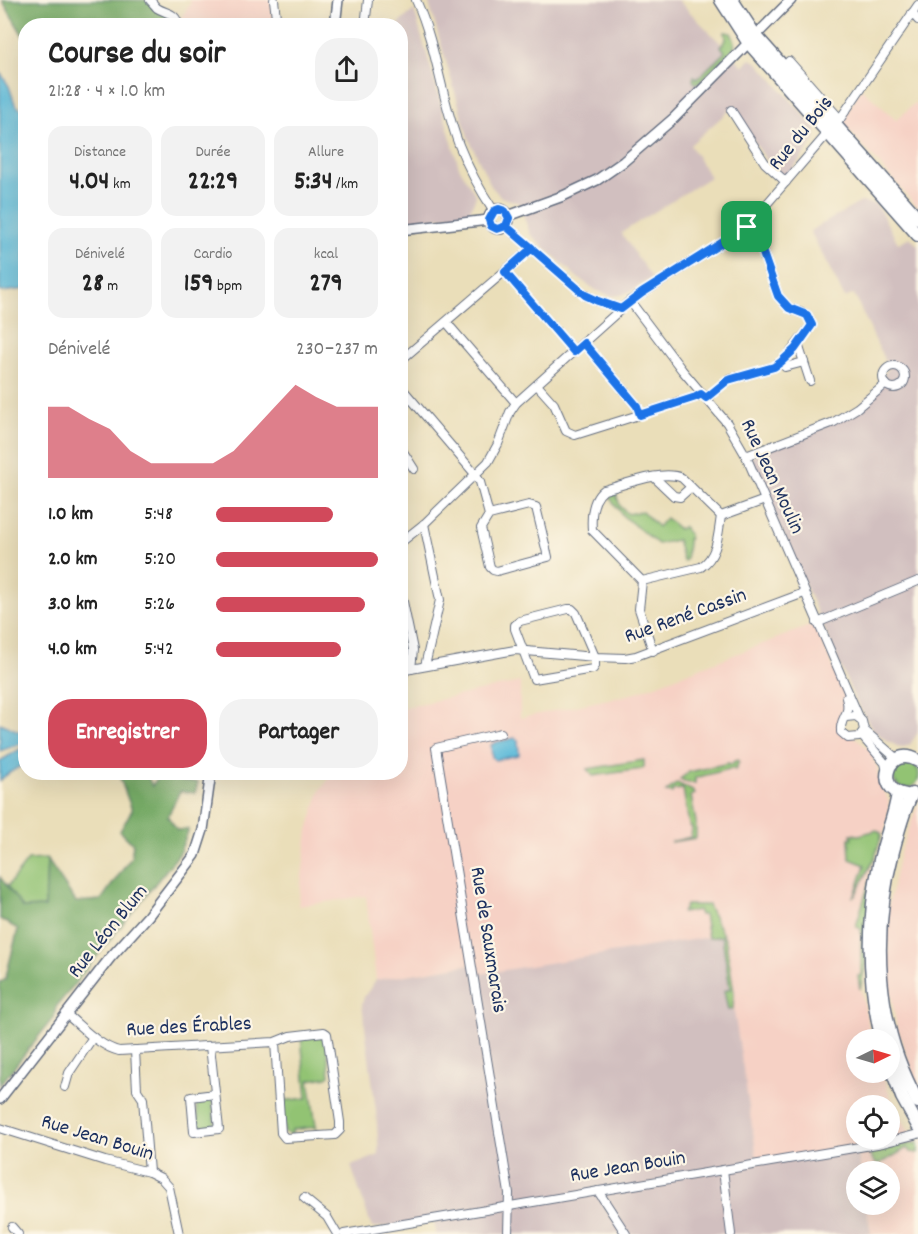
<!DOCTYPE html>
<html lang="fr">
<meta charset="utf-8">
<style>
:root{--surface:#fff;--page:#f2f2f2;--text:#222;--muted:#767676;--accent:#d1495b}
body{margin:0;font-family:Dekko,sans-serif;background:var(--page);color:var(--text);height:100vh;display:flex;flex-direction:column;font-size:22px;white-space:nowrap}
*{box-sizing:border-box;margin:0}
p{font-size:20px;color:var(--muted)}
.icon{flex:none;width:33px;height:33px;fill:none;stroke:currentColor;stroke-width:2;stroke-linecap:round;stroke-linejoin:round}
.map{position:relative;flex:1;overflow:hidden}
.drawer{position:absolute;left:18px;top:18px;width:390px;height:762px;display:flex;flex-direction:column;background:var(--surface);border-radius:24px;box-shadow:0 6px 24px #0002}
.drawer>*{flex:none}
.needle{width:39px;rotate:85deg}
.fabs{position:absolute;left:846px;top:1029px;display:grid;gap:12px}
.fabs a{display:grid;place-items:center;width:54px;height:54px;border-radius:50%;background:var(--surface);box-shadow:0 6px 24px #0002;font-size:30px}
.pin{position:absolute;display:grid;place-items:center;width:51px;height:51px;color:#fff;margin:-26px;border-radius:12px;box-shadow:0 3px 9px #0006}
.round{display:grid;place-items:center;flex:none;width:63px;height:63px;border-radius:24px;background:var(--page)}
.head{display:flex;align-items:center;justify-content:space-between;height:102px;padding:0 30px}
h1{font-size:33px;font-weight:700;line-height:45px}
.metrics{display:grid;grid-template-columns:repeat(3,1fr);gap:9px;height:102px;padding:6px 30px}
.metrics div{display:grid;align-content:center;border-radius:15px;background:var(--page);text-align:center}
.metrics b{font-size:26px;font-weight:700}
.metrics small{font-size:16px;font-weight:400}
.metrics p{font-size:16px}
.chart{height:168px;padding:12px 30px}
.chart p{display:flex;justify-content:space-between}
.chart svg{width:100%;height:108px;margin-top:6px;fill:var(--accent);opacity:.7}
.primary-button{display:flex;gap:12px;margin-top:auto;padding:12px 30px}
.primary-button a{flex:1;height:69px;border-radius:24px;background:var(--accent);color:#fff;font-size:24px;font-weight:700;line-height:69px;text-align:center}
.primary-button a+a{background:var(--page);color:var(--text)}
ul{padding:0 30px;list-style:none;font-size:20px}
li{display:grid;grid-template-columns:96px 72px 1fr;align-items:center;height:45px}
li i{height:15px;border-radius:8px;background:var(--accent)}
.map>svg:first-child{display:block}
.built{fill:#f6d1c5;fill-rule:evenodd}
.industrial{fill:#d1bfbf}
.green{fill:#92c373;stroke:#567968;stroke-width:1.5}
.forest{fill:#75a965;stroke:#486c62;stroke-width:1.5}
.water{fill:#5ab9d9;stroke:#3a749c;stroke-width:1.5}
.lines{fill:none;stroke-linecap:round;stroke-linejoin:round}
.minor-casing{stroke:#636c7e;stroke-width:10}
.tertiary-casing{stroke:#636c7e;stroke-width:12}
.primary-casing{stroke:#636c7e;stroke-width:15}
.minor{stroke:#fff;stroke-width:8}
.tertiary{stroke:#fff;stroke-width:9}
.primary{stroke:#fff;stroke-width:12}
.route-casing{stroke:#fff;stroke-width:12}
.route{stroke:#1a73e8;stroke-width:8}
.labels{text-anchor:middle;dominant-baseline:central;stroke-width:4.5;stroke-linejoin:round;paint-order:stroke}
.street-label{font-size:21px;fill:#1b2f5e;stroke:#fcf5e5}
</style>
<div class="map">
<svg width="918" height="1234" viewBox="0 0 918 1234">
<rect width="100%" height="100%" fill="#fcf5e5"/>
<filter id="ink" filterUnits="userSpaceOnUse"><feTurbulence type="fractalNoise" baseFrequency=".0167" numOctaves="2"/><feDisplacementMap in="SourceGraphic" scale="12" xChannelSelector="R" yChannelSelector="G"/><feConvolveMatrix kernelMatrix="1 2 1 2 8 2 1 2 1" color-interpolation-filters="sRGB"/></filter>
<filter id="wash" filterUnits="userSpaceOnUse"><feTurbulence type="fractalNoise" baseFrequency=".008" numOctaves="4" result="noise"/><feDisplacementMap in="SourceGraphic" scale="24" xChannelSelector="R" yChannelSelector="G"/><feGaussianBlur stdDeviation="1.35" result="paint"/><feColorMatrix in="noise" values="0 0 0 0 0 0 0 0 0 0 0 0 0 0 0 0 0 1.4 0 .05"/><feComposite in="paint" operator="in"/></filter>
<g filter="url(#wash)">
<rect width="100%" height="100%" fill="#eadeb9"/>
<g class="built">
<path d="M 190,0 L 271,0 L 273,25 L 179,26 L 179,21 L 190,4 Z"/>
<path d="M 861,88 L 896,120 L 915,103 L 918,108 L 918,208 L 842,122 Z"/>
<path d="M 817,623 L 819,634 L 846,697 L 840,729 L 856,738 L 876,756 L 873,760 L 877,766 L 879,782 L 889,802 L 887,824 L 875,857 L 857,920 L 861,928 L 861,976 L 858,977 L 872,1039 L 856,1040 L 856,1072 L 882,1073 L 890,1096 L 918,1148 L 918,1234 L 871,1234 L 866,1205 L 890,1204 L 890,1172 L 861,1171 L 857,1148 L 758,1164 L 730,989 L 596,956 L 474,976 L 471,964 L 376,980 L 366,896 L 298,906 L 308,830 L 320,790 L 334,773 L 400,772 L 401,708 L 520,682 L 520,718 L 632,694 ZM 856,1106 L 890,1106 L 890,1138 L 856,1138 Z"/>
<path d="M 918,804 L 918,1086 L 897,1028 L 887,973 L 888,908 L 900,853 Z"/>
</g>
<g class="industrial">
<path d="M 428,0 L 678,0 L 743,66 L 751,59 L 758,63 L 816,129 L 815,140 L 785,179 L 767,161 L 732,108 L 690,145 L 710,177 L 621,233 L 652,278 L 631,291 L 621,295 L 611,296 L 596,290 L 578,278 L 530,234 L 519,203 L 501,197 L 491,186 L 468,137 Z"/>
<path d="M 414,10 L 459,167 L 476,196 L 469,213 L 401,223 L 400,26 L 397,25 Z"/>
<path d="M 861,202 L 876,204 L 898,243 L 910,237 L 918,246 L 918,732 L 910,745 L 901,748 L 887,741 L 873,730 L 853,695 L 750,458 L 857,408 L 884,381 L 884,375 L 888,368 L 854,294 L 845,298 L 810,231 Z"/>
<path d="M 722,935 L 758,1164 L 857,1148 L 861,1171 L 856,1172 L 856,1204 L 866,1205 L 871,1234 L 436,1234 L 434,1222 L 372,1228 L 351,1166 L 379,1155 L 376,1111 L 362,1004 L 364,997 L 376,980 L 472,964 L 474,975 Z"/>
</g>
<g class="green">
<path d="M 725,32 L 731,33 L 735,42 L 734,48 L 699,83 L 695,83 L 693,80 L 694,76 L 697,79 L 725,52 L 721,46 L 726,40 Z"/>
<path d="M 615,491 L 620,506 L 628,514 L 642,511 L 658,527 L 666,518 L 679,529 L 683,527 L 689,534 L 686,560 L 683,561 L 677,540 L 658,544 L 623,516 L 607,493 Z"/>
<path d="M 644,760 L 644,767 L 642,769 L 593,776 L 587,769 Z"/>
<path d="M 737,760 L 739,762 L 735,770 L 733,768 L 695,778 L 695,783 L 688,783 L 680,779 L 689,772 L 729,763 L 729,764 L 733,764 L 733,762 Z"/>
<circle cx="906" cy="775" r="13"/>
<path d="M 677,783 L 693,791 L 695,794 L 691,796 L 696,822 L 696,838 L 670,842 L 691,837 L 692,828 L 689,825 L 683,789 L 673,790 L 672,793 L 666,792 Z"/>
<path d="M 877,830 L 882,834 L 875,857 L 855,896 L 852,897 L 855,895 L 865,865 L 850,859 L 849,838 L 852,838 L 851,834 L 859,835 Z"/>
<path d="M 47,859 L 45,907 L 23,908 L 7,887 L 28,860 Z"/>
<path d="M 869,883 L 871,883 L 865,967 L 860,989 L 858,976 L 861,975 L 861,929 L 856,926 Z"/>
<path d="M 686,905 L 708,905 L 726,941 L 734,992 L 733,1009 L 728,1010 L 724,991 L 730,989 L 722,936 L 708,938 L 704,915 L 700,915 L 698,910 L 682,913 Z"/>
<path d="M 323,1035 L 326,1040 L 324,1041 L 326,1041 L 330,1075 L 327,1077 L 309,1080 L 317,1132 L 315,1127 L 292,1130 L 292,1135 L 284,1132 L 282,1101 L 307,1098 L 301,1037 Z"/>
<path d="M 210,1097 L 212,1098 L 215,1125 L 199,1128 L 196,1100 Z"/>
<path d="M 914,1143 L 918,1143 L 918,1153 L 910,1152 L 907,1148 L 880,1164 L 875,1163 L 869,1154 L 865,1154 L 865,1151 Z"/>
</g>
<g class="forest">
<path d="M 2,0 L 148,0 L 175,17 L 175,25 L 26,26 L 25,39 Z"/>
<path d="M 118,773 L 146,773 L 152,786 L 160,773 L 178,773 L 182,781 L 198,782 L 195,793 L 180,791 L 168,816 L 177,830 L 189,829 L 179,854 L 56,1007 L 54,1017 L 0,1085 L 0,982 L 5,980 L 18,929 L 0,919 L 0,877 L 23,908 L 45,907 L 47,859 L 76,902 L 101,900 L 131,858 L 133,844 L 120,831 L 132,810 Z"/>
</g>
<g class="water">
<path d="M 0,72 L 9,86 L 15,104 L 22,110 L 26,103 L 25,289 L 2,292 L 0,291 Z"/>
<path d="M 0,723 L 21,732 L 25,737 L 25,742 L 0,751 Z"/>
<path d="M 515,738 L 518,740 L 519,755 L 495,760 L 492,757 L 491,745 L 497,742 Z"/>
<path d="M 20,749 L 25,755 L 25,763 C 17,769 4,775 0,781 L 0,761 Z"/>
</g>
</g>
<g filter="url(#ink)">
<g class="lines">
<g class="minor-casing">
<g id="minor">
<path d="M 150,0 C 151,1 156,7 157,8 C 166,14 177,12 178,26"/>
<path d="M 274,0 L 277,26"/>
<path d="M 416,0 C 437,47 441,98 459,145 C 468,168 480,190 494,211"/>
<path d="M 912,13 L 918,20"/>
<path d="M 365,26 L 368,0"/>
<path d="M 789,61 L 840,119"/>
<path d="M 731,110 L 765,163 L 786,182"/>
<path d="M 506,226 L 585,295 L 598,301 L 621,309"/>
<path d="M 505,272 L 574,352"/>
<path d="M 630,301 L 682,370 L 727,423 L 746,456 L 859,717"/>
<path d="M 447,323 L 516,403"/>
<path d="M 584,343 L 637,406 L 640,415"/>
<path d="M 798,344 L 810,381"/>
<path d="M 400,361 L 532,248"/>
<path d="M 781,362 L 785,367 L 804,362"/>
<circle cx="894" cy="377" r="11"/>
<path d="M 537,385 L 554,404 L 566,431 L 575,435 L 696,397 L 701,394"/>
<path d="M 400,386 L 475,474 L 480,482 L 489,515 L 529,505 L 536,507 L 548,557 L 497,571 L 493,570 L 490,567 L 481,528 L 489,515"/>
<path d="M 706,398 L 728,380 L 774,367 L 785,359 L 812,325 L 807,315 L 789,308 L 778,296 L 758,239 L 747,227"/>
<path d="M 400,447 L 414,469"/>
<path d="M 746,456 L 834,422 L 857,408 L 886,384"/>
<path d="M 654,477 L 674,496 L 680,497 L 691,487"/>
<path d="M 721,516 L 765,500"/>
<path d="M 424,524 L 440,600 L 425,666"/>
<path d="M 400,543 L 424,524 L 488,462 L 498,444 L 510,412 L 516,403 L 630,301 L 747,227 L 840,119 L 918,5"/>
<path d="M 642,581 L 592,530 C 591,517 592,499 604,490 C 624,485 663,469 682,478 L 721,516"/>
<path d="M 400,587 L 413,650 L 411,669"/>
<path d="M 568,609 L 572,609 L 576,613 L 595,657 L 595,666 L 593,669 L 534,679 L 515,629 L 515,625 L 520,621 Z"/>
<path d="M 817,623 L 918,581"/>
<path d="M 653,651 L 639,609 L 642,581 L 701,567 C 718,556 718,534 721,516"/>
<path d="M 400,671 L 515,650 L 595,657 L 625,658 L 636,656 L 804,593"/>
<path d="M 400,695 L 404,671"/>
<path d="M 846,717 L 856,716 L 862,721 L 864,730 L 859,737 L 848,738 L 841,732 C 839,717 852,715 846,698"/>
<path d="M 864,730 L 897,759"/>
<path d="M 501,733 L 436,748 L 509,1193 L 508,1234"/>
<path d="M 861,735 L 885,763 L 887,772"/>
<path d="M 66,1014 C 82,1027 99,1046 119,1051 L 275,1042 L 290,1036 L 324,1032 L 327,1034 L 340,1122 L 340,1130 L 335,1135 L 285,1138 L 281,1133 L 275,1042"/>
<path d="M 210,1046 L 219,1129 L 194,1132 L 191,1097 L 215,1094"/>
<path d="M 135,1050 L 137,1090 L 143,1099 L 149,1172"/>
<path d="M 65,1087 L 69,1073 L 93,1037"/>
<path d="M 0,1128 L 105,1161 L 149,1172 L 161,1178 L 169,1187 L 179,1234"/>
<path d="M 723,1170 L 731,1234"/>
<path d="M 598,1191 L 626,1234"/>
<path d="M 304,1198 L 327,1217 L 337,1234"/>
<path d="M 12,1227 L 18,1234"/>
<path d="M 344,1234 L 883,1143 L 918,1134"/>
</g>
</g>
<g class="tertiary-casing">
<g id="tertiary">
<path d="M 335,26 L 338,0"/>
<circle cx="499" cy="219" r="10"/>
<path d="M 508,216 L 563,196 L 597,180 L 623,162 L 674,118 L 791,0"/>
<path d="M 400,230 L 489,220"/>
<path d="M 0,1099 L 110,958 L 148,916 L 195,855 L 203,830 L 211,772"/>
</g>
</g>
<g class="primary-casing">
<g id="primary">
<path d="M 721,0 L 748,42 L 918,235"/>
<path d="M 732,0 L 755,35 L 918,218"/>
<path d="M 912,794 C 903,811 898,832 893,851 C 871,935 875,1025 918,1102"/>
<path d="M 906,795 C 872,790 889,743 918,761"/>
<path d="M 882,1040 C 867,979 867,921 880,860 C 885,837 895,816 898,793"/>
<path d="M 890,1065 L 902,1097 L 918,1126"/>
</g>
</g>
<use href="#minor" class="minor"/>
<use href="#tertiary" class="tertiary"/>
<use href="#primary" class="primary"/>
</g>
</g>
<g class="lines" filter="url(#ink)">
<g class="route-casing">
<path id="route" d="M 747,227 L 642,293 L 621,309 L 598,301 L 585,295 L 506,226 L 497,229 L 491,226 L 489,220 L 494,211 L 499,209 L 505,211 L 509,218 L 506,226 L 532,248 L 505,272 L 574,352 L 584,343 L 637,406 L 640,415 L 696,397 L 701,394 L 706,398 L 728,380 L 774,367 L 781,362 L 795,349 L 812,325 L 807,315 L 789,308 L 778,296 L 758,239 L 747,227"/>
</g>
<use href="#route" class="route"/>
</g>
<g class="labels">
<g class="street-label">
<text transform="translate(802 134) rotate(-51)">Rue du Bois</text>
<text transform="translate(771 477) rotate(65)">Rue Jean Moulin</text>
<text transform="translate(686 617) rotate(-20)">Rue René Cassin</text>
<text transform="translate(109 932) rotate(-51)">Rue Léon Blum</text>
<text transform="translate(487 940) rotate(81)">Rue de Sauxmarais</text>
<text transform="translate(189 1028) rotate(-3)">Rue des Érables</text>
<text transform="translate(97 1139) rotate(17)">Rue Jean Bouin</text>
<text transform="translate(628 1168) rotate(-9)">Rue Jean Bouin</text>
</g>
</g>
</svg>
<div class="fabs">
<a><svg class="needle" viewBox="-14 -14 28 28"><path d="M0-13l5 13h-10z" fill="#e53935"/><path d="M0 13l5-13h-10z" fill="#767676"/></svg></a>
<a><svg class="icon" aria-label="locate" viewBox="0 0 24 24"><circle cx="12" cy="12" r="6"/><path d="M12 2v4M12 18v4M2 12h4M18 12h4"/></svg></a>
<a><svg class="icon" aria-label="layers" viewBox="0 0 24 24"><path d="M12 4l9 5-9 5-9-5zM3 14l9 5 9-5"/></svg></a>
</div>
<div class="pin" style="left:747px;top:227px;background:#1e9e55"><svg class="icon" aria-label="arrive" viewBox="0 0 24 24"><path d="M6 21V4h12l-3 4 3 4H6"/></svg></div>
<section class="drawer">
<div class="head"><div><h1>Course du soir</h1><p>21:28 · 4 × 1.0 km</p></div><a class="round"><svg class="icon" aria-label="share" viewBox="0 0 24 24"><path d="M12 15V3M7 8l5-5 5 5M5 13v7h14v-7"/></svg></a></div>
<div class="metrics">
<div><p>Distance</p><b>4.04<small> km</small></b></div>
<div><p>Durée</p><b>22:29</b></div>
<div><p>Allure</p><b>5:34<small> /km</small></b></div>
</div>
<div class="metrics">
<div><p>Dénivelé</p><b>28<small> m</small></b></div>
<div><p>Cardio</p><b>159<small> bpm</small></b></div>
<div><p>kcal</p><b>279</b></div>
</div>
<div class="chart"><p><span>Dénivelé</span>230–237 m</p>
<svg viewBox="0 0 160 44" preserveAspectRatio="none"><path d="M0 44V15L10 15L20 20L30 24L40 33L50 38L60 38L70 38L80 38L90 33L100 24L110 15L120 6L130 11L140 15L150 15L160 15V44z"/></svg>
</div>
<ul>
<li><b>1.0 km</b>5:48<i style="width:72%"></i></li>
<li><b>2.0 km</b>5:20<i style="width:100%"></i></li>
<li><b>3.0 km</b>5:26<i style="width:92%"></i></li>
<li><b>4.0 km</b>5:42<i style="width:77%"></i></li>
</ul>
<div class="primary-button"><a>Enregistrer</a><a>Partager</a></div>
</section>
</div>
